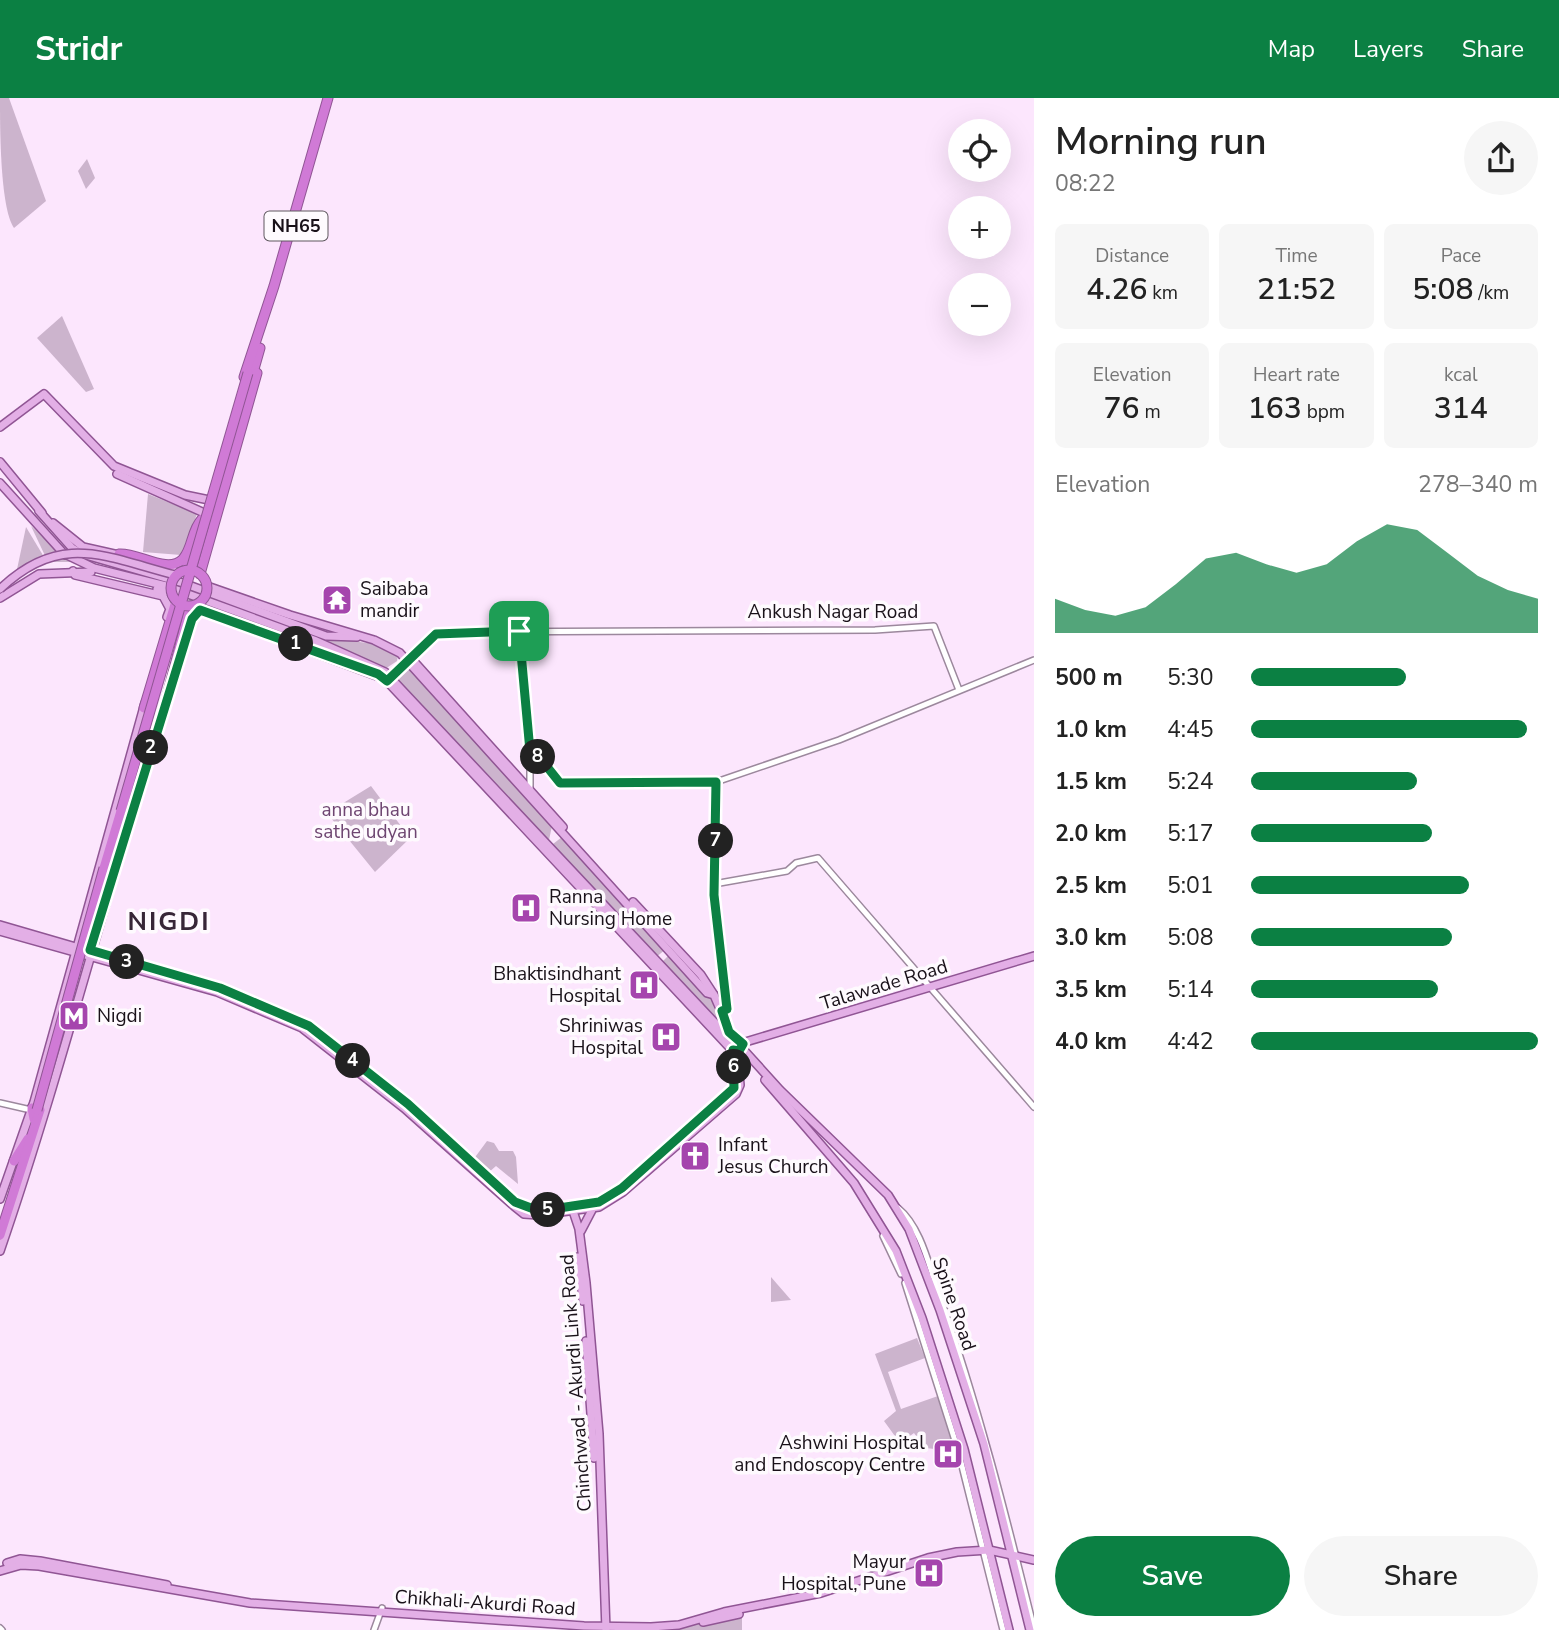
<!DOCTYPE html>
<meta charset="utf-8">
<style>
:root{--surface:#fff;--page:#f6f6f6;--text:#222;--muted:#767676;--accent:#0b8043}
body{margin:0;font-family:"Nunito Sans",sans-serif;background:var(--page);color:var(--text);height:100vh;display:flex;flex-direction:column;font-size:26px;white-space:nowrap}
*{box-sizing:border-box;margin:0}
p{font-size:23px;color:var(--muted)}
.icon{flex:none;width:38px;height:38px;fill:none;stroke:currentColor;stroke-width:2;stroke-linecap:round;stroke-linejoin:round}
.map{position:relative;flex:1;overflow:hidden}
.sheet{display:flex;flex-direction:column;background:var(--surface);width:525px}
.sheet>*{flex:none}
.tools{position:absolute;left:948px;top:21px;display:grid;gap:14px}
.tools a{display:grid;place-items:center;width:63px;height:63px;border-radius:50%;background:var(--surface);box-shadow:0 7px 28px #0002;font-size:35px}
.pin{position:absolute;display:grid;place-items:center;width:60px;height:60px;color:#fff;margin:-30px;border-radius:14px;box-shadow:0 4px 10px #0006}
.km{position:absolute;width:35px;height:35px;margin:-18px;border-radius:50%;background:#222;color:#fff;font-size:19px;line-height:35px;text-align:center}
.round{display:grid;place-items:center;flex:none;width:74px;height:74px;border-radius:37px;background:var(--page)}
.summary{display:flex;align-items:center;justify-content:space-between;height:119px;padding:0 21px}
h1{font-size:38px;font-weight:600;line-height:52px}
.stats{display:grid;grid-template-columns:repeat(3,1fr);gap:10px;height:119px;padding:7px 21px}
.stats div{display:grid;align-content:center;border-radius:10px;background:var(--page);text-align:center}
.stats b{font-size:30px;font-weight:600}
.stats small{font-size:19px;font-weight:400}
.stats p{font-size:19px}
.chart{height:196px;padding:14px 21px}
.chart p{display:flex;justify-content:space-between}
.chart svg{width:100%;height:126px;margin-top:7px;fill:var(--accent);opacity:.7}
.action{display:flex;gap:14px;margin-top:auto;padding:14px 21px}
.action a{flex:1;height:80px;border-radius:42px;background:var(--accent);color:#fff;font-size:28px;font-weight:600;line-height:80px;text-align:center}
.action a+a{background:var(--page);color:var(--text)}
ul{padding:0 21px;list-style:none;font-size:23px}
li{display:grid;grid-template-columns:112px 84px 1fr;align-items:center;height:52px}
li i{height:18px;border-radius:9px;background:var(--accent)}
header{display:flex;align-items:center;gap:42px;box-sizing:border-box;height:98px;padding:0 35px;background:var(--accent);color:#fff}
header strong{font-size:33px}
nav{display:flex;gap:38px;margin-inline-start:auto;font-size:24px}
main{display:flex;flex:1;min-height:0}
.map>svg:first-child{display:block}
.green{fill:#ccb4cd}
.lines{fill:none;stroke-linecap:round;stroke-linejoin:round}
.minor-casing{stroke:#9c889d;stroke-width:8}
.major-casing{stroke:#905594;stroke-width:10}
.highway-casing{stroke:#905594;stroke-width:11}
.minor{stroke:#fff;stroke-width:5}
.major{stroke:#e3afe6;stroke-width:7}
.highway{stroke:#d07ad6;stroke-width:9}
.major-bridge-casing{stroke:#905594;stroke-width:10;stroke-linecap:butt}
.highway-bridge-casing{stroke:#905594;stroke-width:11;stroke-linecap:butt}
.major-bridge{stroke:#e3afe6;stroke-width:7}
.highway-bridge{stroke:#d07ad6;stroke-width:9}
.route-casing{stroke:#fff;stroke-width:14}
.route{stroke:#0b8043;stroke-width:9}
.labels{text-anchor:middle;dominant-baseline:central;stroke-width:7;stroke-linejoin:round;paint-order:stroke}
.shield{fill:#fefafe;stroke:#5e575e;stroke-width:2}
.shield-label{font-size:18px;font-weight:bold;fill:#191119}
.poi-label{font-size:19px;fill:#191119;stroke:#fefafe;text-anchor:start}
.street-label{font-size:19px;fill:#191119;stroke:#fefafe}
.park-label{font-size:19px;fill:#6e4571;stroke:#fefafe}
.district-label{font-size:26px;font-weight:bold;letter-spacing:2px;fill:#372637;stroke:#fefafe}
</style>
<header>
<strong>Stridr</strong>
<nav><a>Map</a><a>Layers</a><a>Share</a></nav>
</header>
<main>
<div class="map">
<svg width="1034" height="1532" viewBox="0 0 1034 1532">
<rect width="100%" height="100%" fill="#fce6fd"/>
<g class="green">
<path d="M 0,0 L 9,0 L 46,103 L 14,130 C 0,110 0,30 0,0 Z"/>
<path d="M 87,61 L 95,80 L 86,91 L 78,73 Z"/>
<path d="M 62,218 L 94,291 L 86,294 L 37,240 Z"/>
<path d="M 148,396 L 197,416 L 181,457 L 143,454 Z"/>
<path d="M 31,428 L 71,464 L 48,464 Z"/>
<path d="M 26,429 L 44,459 L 16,476 Z"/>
<path d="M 86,457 L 343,542 L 376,546 L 398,557 L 397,563 L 385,571 L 194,494 L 74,458 Z"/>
<path d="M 408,570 L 552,728 L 549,742 L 546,744 L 395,581 Z"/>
<path d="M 371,688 L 410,740 L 375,774 L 327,715 Z"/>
<path d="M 562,739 L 666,851 L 655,860 L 553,752 L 553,746 Z"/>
<path d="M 671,855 L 711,900 L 719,925 L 660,866 Z"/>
<path d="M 487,1043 L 494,1045 L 499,1053 L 513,1053 L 516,1059 L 518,1086 L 496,1068 L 488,1075 L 473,1062 Z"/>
<path d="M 771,1179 L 791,1202 L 771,1204 Z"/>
<path d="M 917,1240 L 925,1260 L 888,1274 L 901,1311 L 938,1298 L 953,1341 L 935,1351 L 925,1350 L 914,1335 L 900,1345 L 884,1323 L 896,1313 L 875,1256 Z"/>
<path d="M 742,1515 L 742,1532 L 671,1532 Z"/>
</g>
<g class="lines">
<g class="minor-casing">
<g id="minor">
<path d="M 519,533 L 530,653 L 530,693"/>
<path d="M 410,559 L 436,536 L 443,534 L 875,532 L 934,528 L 959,592"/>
<path d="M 530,653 L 536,655 L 563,686 L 716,684 L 839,642 L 1034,562"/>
<path d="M 716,684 L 714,797 L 727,911 L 722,913"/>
<path d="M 714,786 L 787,773 L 796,765 L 818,760 L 1034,1009"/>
<path d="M 0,1005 L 31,1012"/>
<path d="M 898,1110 C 921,1129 929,1168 939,1196 C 978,1306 1006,1418 1034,1531"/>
<path d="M 883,1138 L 901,1176"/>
<path d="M 905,1185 L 958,1352 L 1003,1532"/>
<path d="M 0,1530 L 2,1532"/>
<path d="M 374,1532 L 382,1510"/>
</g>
</g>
<g class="major-casing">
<g id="major">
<path d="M 0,329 L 44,296 L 114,368 L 185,397 L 214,403"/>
<path d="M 0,364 L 42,415"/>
<path d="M 117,376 L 211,418"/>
<path d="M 0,385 L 65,457"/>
<path d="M 39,413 L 72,450 L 82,456 L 183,485 L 326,538 L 357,539"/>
<path d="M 53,425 L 83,449 L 123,458"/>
<path d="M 65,456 L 94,470 L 166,488 L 314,542 L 385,574 L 732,943"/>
<path d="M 165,469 L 178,475"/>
<path d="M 73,473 L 75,477 L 163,498 L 170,511 L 167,519"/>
<path d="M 207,488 L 290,517 L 374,542 L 400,555 L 707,895 L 714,897 L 733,941"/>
<path d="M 157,491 L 171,495"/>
<path d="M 0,500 L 39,476 L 91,474"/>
<path d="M 183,554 L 192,521 L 200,512 L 385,581 L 731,951 L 739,953 L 743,946 L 734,941 L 730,950"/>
<path d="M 387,582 L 410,559 L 563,729"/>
<path d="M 633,804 L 701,877 L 714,897"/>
<path d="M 0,827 L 117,861"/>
<path d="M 0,833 L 217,894 L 302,930 L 404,1010 L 514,1108 L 524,1116 L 538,1117 L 599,1109 L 623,1094 L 736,996 L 740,987 L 737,953"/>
<path d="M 166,874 L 220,890 L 309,928 L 408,1006 L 521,1108 C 542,1118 584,1112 603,1101"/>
<path d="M 742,945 L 1034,858"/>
<path d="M 742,950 L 780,992 L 888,1097 L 909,1131 L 940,1212 L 984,1346 L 1030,1532"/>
<path d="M 765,982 L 854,1085 L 896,1153 L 922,1220 L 964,1351 L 1009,1532"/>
<path d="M 641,1073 L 734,990 L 733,952"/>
<path d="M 0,1101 L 34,1004 L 145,605"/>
<path d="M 573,1113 L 579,1131 L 586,1185 L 599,1336 L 606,1532"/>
<path d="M 581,1133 L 592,1112"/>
<path d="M 0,1153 C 61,976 106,794 163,615"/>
<path d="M 578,1159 L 583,1203"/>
<path d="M 586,1243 L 594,1360"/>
<path d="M 7,1465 L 20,1461 L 40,1463 L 167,1487"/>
<path d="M 0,1473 L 21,1467 L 39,1468 L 250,1505 L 584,1528 L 651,1529 L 679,1527 L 724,1514 L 821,1495 L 928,1460 L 957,1454 L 989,1452 L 1034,1462"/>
<path d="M 703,1524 L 739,1516"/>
</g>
</g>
<g class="highway-casing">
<g id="highway">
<path d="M 252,278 L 260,250"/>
<path d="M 244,279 L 274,188 L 328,0"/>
<path d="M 119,456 C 137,454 168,477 183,461 C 193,450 191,433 202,421"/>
<path d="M 186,472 L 195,444"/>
<path d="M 200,476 L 257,275"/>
<path d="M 144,610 L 176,503"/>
<path d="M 162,618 L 190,508"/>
<path d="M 120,733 L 131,717"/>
<path d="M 104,770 L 121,713"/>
<path d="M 32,1010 L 34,1021"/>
<path d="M 14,1063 L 28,1041"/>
<path d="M 0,1137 L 40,1012"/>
</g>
</g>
<use href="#minor" class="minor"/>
<use href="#major" class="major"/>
<use href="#highway" class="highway"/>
<g class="major-bridge-casing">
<path id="major-bridge" d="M 0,491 C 61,433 105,459 175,477"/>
</g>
<g class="highway-bridge-casing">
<g id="highway-bridge">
<circle cx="189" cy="490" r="18"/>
<path d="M 121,713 L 248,275"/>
<path d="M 37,1012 L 104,770"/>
</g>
</g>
<use href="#major-bridge" class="major-bridge"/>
<use href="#highway-bridge" class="highway-bridge"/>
</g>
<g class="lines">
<g class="route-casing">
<path id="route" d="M 200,512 L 378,576 L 387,583 L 436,536 L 519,533 L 530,653 L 536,655 L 560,685 L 716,684 L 714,797 L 727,911 L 722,913 L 729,934 L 743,946 L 739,953 L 733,952 L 734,990 L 622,1090 L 599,1104 L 539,1113 L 515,1104 L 408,1006 L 309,928 L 220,890 L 90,852 L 192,521 Z"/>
</g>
<use href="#route" class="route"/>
</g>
<defs>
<g id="temple-square" transform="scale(1.575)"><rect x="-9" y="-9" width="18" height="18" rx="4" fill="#a545ad" stroke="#fefafe"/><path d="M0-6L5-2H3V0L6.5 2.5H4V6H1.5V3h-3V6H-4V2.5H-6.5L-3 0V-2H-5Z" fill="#fff"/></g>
<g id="hospital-square" transform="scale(1.575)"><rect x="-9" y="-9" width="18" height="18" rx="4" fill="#a545ad" stroke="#fefafe"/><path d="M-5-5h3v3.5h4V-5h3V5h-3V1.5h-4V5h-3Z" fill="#fff"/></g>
<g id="metro-square" transform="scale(1.575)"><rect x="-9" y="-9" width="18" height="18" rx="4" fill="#a545ad" stroke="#fefafe"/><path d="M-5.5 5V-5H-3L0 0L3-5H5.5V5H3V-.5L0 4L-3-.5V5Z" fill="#fff"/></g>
<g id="church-square" transform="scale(1.575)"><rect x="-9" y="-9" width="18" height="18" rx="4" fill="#a545ad" stroke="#fefafe"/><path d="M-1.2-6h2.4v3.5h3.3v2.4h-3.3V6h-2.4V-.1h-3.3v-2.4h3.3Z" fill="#fff"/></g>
</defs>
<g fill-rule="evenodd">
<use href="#temple-square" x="337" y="502"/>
<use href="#hospital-square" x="526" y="810"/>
<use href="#hospital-square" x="644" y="887"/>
<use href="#metro-square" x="74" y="918"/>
<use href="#hospital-square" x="666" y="939"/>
<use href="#church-square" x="695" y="1058"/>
<use href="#hospital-square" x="948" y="1356"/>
<use href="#hospital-square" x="929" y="1475"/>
</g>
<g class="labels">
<rect class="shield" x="264.5" y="113.5" width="63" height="29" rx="5"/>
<g class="shield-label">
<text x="296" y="128">NH65</text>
</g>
<g class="poi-label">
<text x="360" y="491">Saibaba<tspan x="360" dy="22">mandir</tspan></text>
<text x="549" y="799">Ranna<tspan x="549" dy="22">Nursing Home</tspan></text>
<text x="621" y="876" text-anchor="end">Bhaktisindhant<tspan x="621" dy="22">Hospital</tspan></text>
<text x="97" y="918">Nigdi</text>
<text x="643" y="928" text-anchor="end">Shriniwas<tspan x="643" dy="22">Hospital</tspan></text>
<text x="718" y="1047">Infant<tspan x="718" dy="22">Jesus Church</tspan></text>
<text x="925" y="1345" text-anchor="end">Ashwini Hospital<tspan x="925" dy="22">and Endoscopy Centre</tspan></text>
<text x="906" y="1464" text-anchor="end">Mayur<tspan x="906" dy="22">Hospital, Pune</tspan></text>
</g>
<g class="street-label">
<text x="833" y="514">Ankush Nagar Road</text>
<text transform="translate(884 887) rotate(-17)">Talawade Road</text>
<text transform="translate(954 1206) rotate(71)">Spine Road</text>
<text transform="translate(576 1285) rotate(-94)">Chinchwad - Akurdi Link Road</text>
<text transform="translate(485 1505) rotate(4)">Chikhali-Akurdi Road</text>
</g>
<g class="park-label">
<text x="366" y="712">anna bhau<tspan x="366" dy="22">sathe udyan</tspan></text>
</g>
<g class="district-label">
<text x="169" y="823">NIGDI</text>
</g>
</g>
</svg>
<div class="tools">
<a><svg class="icon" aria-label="locate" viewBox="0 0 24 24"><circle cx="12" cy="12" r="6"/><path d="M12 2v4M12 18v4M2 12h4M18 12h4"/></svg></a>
<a>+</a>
<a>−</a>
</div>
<div class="pin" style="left:519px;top:533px;background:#1e9e55"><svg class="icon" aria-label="arrive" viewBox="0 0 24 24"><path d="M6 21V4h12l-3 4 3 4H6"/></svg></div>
<b class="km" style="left:296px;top:546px">1</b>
<b class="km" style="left:151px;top:650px">2</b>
<b class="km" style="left:127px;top:864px">3</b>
<b class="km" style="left:353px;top:963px">4</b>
<b class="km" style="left:548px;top:1112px">5</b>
<b class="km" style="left:734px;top:969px">6</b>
<b class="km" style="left:716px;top:743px">7</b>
<b class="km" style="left:538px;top:659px">8</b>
</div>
<section class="sheet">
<div class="summary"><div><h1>Morning run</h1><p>08:22</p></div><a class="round"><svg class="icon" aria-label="share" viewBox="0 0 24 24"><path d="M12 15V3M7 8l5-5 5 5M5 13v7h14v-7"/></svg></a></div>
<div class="stats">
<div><p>Distance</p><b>4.26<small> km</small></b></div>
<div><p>Time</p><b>21:52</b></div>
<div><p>Pace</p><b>5:08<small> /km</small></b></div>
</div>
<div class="stats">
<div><p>Elevation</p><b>76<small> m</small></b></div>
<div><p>Heart rate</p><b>163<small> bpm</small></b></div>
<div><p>kcal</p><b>314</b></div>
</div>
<div class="chart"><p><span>Elevation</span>278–340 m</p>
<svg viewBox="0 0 160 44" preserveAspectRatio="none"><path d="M0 44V32L10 36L20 38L30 35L40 27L50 18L60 16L70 20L80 23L90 20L100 12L110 6L120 8L130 16L140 24L150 29L160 32V44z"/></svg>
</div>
<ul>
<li><b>500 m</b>5:30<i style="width:54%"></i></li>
<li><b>1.0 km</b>4:45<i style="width:96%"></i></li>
<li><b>1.5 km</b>5:24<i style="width:58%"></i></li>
<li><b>2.0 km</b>5:17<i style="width:63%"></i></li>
<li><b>2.5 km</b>5:01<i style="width:76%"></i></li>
<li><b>3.0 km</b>5:08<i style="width:70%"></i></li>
<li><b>3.5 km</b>5:14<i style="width:65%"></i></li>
<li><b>4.0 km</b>4:42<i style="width:100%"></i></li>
</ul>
<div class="action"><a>Save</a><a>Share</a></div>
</section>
</main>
